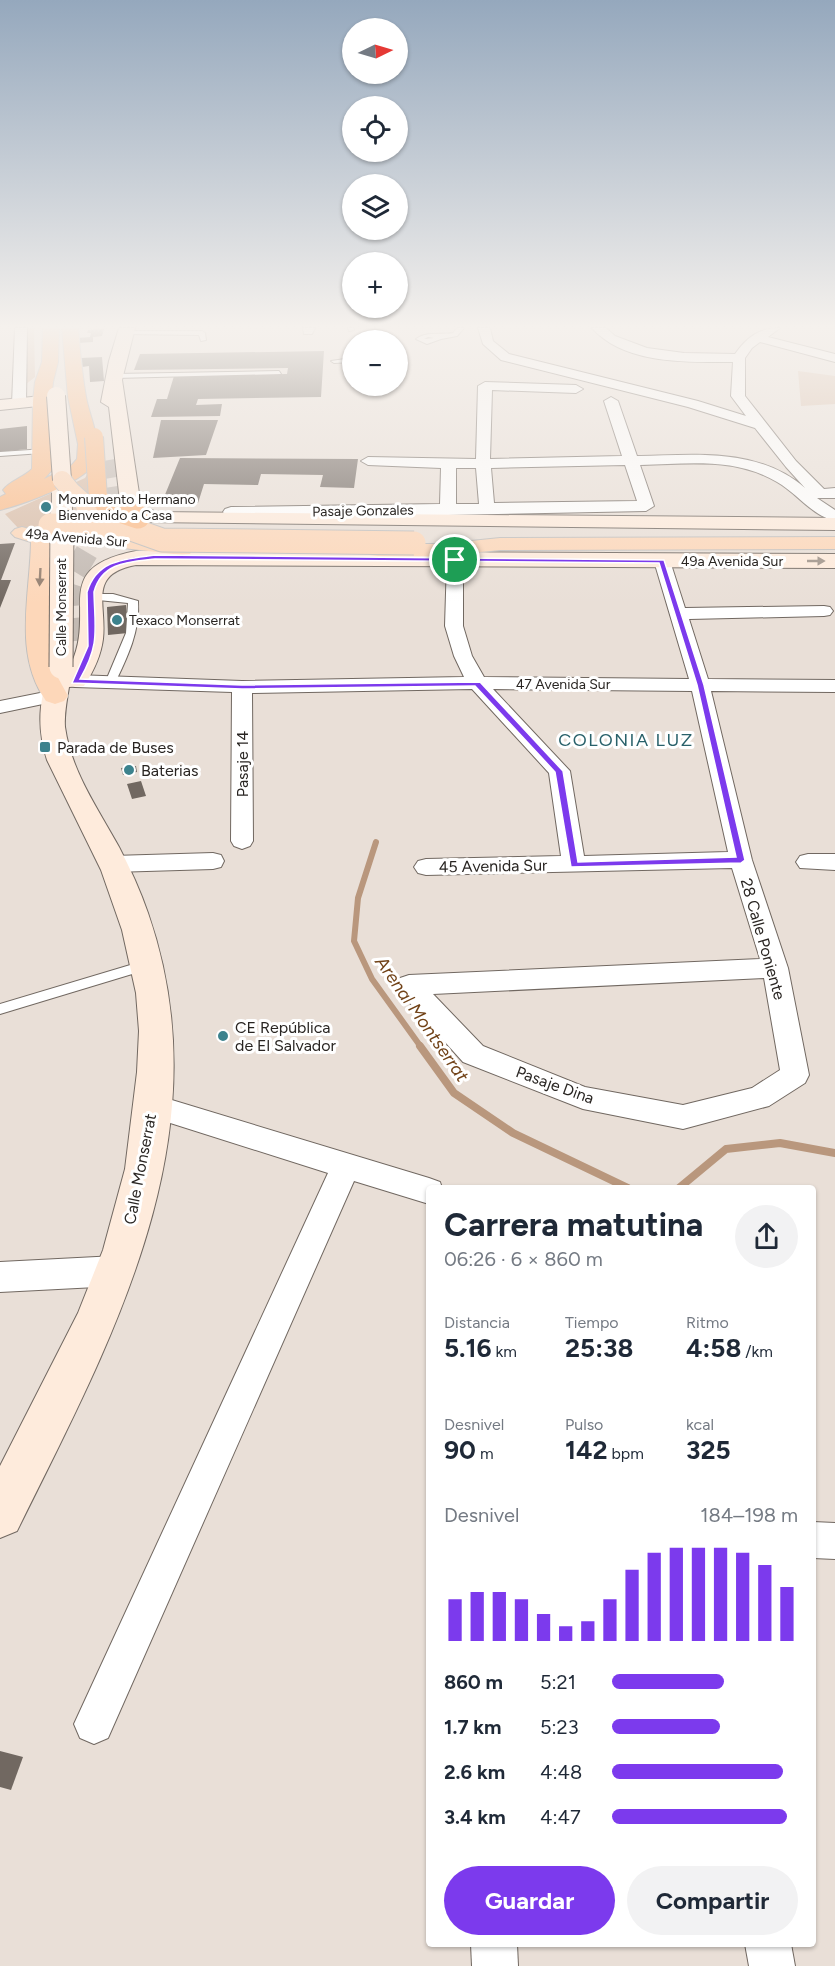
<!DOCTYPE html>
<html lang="es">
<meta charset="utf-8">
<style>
:root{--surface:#fff;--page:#f2f2f3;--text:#1f2937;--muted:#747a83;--accent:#7c3aed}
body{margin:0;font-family:Figtree,sans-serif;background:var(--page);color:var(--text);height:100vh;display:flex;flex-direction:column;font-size:22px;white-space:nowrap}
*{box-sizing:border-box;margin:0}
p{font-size:20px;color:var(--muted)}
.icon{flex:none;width:33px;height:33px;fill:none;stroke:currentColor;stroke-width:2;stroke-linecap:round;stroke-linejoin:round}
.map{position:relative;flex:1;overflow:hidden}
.details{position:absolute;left:426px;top:1185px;width:390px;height:762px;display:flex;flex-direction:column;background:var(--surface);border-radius:6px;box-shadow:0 2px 4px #0004}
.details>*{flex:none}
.needle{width:39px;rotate:85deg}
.fabs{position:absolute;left:342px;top:18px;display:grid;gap:12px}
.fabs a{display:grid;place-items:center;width:66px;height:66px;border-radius:50%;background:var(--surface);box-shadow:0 2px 4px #0004;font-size:30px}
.pin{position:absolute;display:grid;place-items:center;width:51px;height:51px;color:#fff;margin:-26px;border:3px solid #fff;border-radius:50%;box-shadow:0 2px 6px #0007}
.round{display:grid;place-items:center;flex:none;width:63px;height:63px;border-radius:32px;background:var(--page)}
.head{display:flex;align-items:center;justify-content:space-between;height:102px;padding:0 18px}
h1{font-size:33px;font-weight:700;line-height:45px}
.metrics{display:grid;grid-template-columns:repeat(3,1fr);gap:9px;height:102px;padding:6px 18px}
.metrics div{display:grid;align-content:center}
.metrics b{font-size:26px;font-weight:700}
.metrics small{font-size:16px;font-weight:400}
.metrics p{font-size:16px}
.chart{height:168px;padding:12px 18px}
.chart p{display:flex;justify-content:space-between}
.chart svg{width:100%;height:108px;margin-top:6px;stroke:var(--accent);stroke-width:6}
.action{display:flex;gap:12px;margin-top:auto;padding:12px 18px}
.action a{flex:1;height:69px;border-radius:36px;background:var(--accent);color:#fff;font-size:24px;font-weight:700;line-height:69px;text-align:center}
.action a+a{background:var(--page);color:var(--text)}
ul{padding:0 18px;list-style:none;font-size:20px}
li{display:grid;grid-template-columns:96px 72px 1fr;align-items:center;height:45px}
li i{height:15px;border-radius:8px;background:var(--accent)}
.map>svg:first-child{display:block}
.green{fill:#d9bda8}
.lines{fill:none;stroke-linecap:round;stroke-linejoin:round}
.stream-far1{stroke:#b9977d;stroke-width:6}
.stream{stroke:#b9977d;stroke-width:8}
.building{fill:#716861}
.secondary-tunnel-far1{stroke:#c3bab3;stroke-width:18;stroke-dasharray:18 9;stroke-linecap:butt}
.secondary-tunnel{stroke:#c3bab3;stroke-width:23;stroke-dasharray:23 12;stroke-linecap:butt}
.lane-casing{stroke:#716861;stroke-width:2}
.street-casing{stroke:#716861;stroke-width:2}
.secondary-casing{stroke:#716861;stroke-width:2}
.primary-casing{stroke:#bfbebd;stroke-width:2}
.highway-casing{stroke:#bfbebd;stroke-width:2}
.lane{fill:#fff;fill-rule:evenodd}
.street{fill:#fff;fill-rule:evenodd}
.secondary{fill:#feebdc;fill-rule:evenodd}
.primary{fill:#fdd7b9;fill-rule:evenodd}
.highway{fill:#fcbd8b;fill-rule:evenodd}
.secondary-bridge-far1-casing{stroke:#716861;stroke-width:20;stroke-linecap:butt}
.secondary-bridge-casing{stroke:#716861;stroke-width:25;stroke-linecap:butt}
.primary-bridge-far1-casing{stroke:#bfbebd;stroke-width:20;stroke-linecap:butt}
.primary-bridge-casing{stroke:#bfbebd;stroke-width:25;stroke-linecap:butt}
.highway-bridge-far1-casing{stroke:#bfbebd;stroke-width:20;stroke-linecap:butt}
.highway-bridge-casing{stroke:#bfbebd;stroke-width:25;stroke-linecap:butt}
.secondary-bridge-far1{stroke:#feebdc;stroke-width:18}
.secondary-bridge{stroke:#feebdc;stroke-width:23}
.primary-bridge-far1{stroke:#fdd7b9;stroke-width:18}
.primary-bridge{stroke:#fdd7b9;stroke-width:23}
.highway-bridge-far1{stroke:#fcbd8b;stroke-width:18}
.highway-bridge{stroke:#fcbd8b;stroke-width:23}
.oneway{fill:#9e9288}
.oneway2{fill:#937e6e}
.route{fill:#7c3aed;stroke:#fff;stroke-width:1.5;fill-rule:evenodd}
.poi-dot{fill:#3c828d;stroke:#fff;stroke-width:2}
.labels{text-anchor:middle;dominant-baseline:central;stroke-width:6;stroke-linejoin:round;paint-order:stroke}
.far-poi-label{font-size:14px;fill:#292522;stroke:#fff;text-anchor:start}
.far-street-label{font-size:14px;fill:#292522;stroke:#fff}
.poi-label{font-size:16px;fill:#292522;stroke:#fff;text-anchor:start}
.street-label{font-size:16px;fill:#292522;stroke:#fff}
.neighbourhood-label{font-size:18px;letter-spacing:1.5px;fill:#29616a;stroke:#fff}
.water-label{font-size:18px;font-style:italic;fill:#714217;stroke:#fff}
</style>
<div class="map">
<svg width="835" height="1966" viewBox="0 0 835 1966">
<rect width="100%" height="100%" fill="#e9dfd7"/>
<g class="green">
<path d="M 25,328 L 34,328 L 35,377 L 25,385 Z"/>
<path d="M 798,371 L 835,376 L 835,404 L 801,406 Z"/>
<path d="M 93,465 L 91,531 L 20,530 L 5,514 L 85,478 Z"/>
</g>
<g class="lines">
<path class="stream-far1" d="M 376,842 L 358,898 L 354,941 L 372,979 L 421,1047"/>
<g class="stream">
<path d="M 420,1046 L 454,1093 L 513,1133 L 628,1188"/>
<path d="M 679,1188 L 726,1149 L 780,1143 L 835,1153"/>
</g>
</g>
<g class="building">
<path d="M 104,329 L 102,336 L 93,337 L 93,342 L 77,343 L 77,338 L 90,337 L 91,333 L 87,333 L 88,330 Z"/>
<path d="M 324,351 L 321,397 L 198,399 L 196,405 L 222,404 L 220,416 L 151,417 L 157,399 L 167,399 L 174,376 L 287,374 L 288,368 L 134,370 L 140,354 Z"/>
<path d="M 102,357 L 104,381 L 90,382 L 89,366 L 82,367 L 81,358 Z"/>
<path d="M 161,420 L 218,420 L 206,455 L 153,458 Z"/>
<path d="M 27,426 L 27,449 L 0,452 L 0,429 Z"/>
<path d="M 180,458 L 358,459 L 354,488 L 320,487 L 323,475 L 261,474 L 258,485 L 204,484 L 198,503 L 162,502 Z"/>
<path d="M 15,543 L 1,580 L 11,580 L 0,608 L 0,544 Z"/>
<path d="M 126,605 L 128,633 L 108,635 L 107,607 Z"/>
<path d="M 136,766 L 137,772 L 123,775 L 121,768 Z"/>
<path d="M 141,781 L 146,796 L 132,799 L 127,784 Z"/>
<path d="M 0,1751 L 23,1757 L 11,1790 L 0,1787 Z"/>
</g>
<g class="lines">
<path class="secondary-tunnel-far1" d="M 109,460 L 117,508"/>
<path class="secondary-tunnel" d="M 75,641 L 70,588 L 75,572 L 97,535 L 116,520 L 117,507"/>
<g class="lane-casing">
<g id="lane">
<path d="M 348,328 L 354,328 L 354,330 L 349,331 Z"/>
<path d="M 457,328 L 464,328 L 457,336 L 441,339 L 427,344 L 416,339 C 427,331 439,335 453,333 ZM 428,337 L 434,338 L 424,339 Z"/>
<path d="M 126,331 L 202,331 L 205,333 L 206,340 L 201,341 L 199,335 L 124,334 Z"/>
<path d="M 352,358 L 352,362 L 334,363 L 331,361 Z"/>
<path d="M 279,371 L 281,374 L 115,378 L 112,376 L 115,374 Z"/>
<path d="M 45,449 L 46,451 L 42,453 L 0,456 L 0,452 Z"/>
<path d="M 91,594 L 113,594 L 138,601 C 140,631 128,656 115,683 L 110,686 L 105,683 L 126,633 L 128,603 L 88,599 L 88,595 Z"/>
<path d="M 147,960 L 152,962 L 154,965 L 152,968 L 0,1014 L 0,1004 Z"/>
</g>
</g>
<g class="street-casing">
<g id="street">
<path d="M 15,328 L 27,328 L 26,404 L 19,408 L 12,404 Z"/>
<path d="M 303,328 L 315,328 L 312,334 L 304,334 Z"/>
<path d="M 478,328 L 490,328 L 493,341 L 509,354 L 698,401 L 746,416 L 731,396 L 733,362 C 688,362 625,365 592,328 L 606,328 L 615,336 L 647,348 L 684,353 L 735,354 C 747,337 759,328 780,328 L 768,337 L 835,354 L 835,362 L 760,342 L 752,348 L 745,358 L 745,396 L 796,461 L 824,489 L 835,488 L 835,498 L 817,498 L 835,510 L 835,521 C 811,515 798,494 777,482 C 735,457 687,464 640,465 L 654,506 L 646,511 L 448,515 L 225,515 L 223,512 L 225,509 L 231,507 L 440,504 L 441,468 L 368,465 L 361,461 L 368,457 L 476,459 L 478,386 L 485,382 L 576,385 L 583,389 L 576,393 L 492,390 L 490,459 L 622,456 L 604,401 L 611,397 L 618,401 L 637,456 C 694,455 758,447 805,488 L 786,467 L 755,428 L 688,407 L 501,360 L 483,344 ZM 625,465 L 637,501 L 494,503 L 491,468 ZM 456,468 L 476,468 L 479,504 L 456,504 Z"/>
<path d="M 455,555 L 463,560 L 463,626 L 472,656 L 484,677 L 689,679 L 654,561 L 662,556 L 670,561 L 685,608 L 824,606 L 830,607 L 833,611 L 830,615 L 824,616 L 689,619 L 708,679 L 835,680 L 835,692 L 711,691 L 752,860 L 788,968 L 809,1075 L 805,1083 L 769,1106 L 683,1129 L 583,1109 L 463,1062 L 400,992 L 396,985 L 400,978 L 409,975 L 760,959 L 732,868 L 426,875 L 418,873 L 414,867 L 418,861 L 426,859 L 561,856 L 549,773 L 472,689 L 252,693 L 253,841 L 250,846 L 242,849 L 234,846 L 231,841 L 232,692 L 75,687 L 68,685 L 65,681 L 68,677 L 75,675 L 242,681 L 464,677 L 454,656 L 445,626 L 447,560 ZM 493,689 L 692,691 L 728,852 L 584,856 L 570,771 ZM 764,978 L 780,1070 L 752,1088 L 683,1105 L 585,1087 L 483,1046 L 433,994 Z"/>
<path d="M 55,690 L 62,692 L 65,696 L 62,700 L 0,713 L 0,701 Z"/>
<path d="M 213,853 L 221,855 L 224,861 L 221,867 L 213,869 L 113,872 L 105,870 L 101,864 L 105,858 L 113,856 Z"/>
<path d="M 808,854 L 835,854 L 835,870 L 800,868 L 796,862 L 800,856 Z"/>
<path d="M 152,1094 L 429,1178 L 440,1182 L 442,1188 L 429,1188 L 429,1204 L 354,1181 L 108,1738 L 94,1744 L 80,1738 L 74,1724 L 328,1173 L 142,1114 L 138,1106 L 142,1098 Z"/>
<path d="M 116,1256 L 127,1261 L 132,1271 L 127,1281 L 116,1286 L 0,1292 L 0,1262 Z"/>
<path d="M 813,1522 L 835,1523 L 835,1559 L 813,1558 Z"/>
<path d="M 471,1944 L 517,1944 L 518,1966 L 472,1966 Z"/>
<path d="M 745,1944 L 791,1944 L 795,1966 L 749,1966 Z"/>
</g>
</g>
<g class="secondary-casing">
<g id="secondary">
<path d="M 119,328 L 135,328 L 122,380 L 140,500 L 145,507 L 156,512 L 835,518 L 835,530 L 146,522 L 131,515 L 120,501 L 109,407 L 101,402 L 109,361 Z"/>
<path d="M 42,396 L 48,397 L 51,401 L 48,405 L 0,410 L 0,400 Z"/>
<path d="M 62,474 L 69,476 L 72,480 L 72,515 L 69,519 L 62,521 L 55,519 L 52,515 L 52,480 L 55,476 Z"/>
<path d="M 136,551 L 835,554 L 835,568 L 136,565 C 87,574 107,604 103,639 C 101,656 93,672 84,686 L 69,687 C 67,700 64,714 65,727 C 71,771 98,809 119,847 C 130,868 140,890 148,913 C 225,1135 113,1337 17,1531 L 0,1538 L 0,1466 L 78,1313 L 103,1250 L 125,1169 L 137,1072 L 139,1031 L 136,993 L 122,930 L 101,870 L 47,760 C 36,725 40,702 49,667 L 52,662 L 61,660 L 71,664 C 97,609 49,568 136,551 Z"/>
</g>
</g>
<g class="primary-casing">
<g id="primary">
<path d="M 22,527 L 47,534 L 53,542 L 50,643 L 56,674 L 68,696 L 64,701 L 55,704 L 46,701 C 13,654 30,596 31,542 L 15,537 L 11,533 L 15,529 Z"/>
<path d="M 131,537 L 182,543 L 190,544 L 193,549 L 190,554 L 182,555 L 123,548 L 120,543 L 123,538 Z"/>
<path d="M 835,537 L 835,549 L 500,550 L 442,556 L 378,556 L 370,555 L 367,550 L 370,545 L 378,544 L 442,544 L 500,538 Z"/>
</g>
</g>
<g class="highway-casing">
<path id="highway" d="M 43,328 L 59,328 L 58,362 L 53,382 L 51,401 L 52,470 L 44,479 L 71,466 L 77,459 L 78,444 L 68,397 L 62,328 L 78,328 C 80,351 82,374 86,397 C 89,415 102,441 96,460 C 89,481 21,505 0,510 L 0,497 L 6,494 L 3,490 C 10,481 24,477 32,469 L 33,401 L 35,382 L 42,362 Z"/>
</g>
<use href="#lane" class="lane"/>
<use href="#street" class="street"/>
<use href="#secondary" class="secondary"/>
<use href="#primary" class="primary"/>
<use href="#highway" class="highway"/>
<g class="secondary-bridge-far1-casing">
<path id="secondary-bridge-far1" d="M 56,396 L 62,480"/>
</g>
<g class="secondary-bridge-casing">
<path id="secondary-bridge" d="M 61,667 L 62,515"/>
</g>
<g class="primary-bridge-far1-casing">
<path id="primary-bridge-far1" d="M 62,480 L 71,491 L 90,508"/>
</g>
<g class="primary-bridge-casing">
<g id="primary-bridge">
<path d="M 88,507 L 120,525 L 162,540 L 414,543"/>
<path d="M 50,525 L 120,527"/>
</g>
</g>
<g class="highway-bridge-far1-casing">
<path id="highway-bridge-far1" d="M 94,437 L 98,498 L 111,508"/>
</g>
<g class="highway-bridge-casing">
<path id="highway-bridge" d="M 108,507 L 138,517"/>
</g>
<use href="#secondary-bridge-far1" class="secondary-bridge-far1"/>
<use href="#secondary-bridge" class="secondary-bridge"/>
<use href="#primary-bridge-far1" class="primary-bridge-far1"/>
<use href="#primary-bridge" class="primary-bridge"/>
<use href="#highway-bridge-far1" class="highway-bridge-far1"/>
<use href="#highway-bridge" class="highway-bridge"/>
</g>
<defs><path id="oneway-solid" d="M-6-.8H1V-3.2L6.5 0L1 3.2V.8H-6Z" transform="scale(1.5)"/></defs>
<use class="oneway" href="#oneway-solid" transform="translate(816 561)"/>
<use class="oneway2" href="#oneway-solid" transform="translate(40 577) rotate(93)"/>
<linearGradient id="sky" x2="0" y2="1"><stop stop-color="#95a8bd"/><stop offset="0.54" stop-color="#f5f1ed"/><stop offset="1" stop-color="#f5f1ed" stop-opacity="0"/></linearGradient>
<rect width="835" height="604" fill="url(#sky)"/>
<path class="route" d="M 155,555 L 664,560 L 704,685 L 745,860 L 741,863 L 571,867 L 555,772 L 475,686 L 242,689 L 72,683 L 88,646 L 87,592 C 97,559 126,559 155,555 ZM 155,559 L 659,563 L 697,685 L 736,857 L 578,862 L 563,771 L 480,682 L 242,685 L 80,679 C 100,644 95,631 94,592 C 102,562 129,562 155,559 Z"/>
<g class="poi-dot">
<circle cx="46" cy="507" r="6"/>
<circle cx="117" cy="620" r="6"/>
<rect x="39" y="741" width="12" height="12" rx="3"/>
<circle cx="129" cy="770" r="6"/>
<circle cx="223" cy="1036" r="6"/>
</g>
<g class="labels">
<g class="far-poi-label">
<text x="58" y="499">Monumento Hermano<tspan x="58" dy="16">Bienvenido a Casa</tspan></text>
<text x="129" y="620">Texaco Monserrat</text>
</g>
<g class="far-street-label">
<text transform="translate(363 511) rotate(-1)">Pasaje Gonzales</text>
<text transform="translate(76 538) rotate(5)">49a Avenida Sur</text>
<text x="732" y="561">49a Avenida Sur</text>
<text transform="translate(61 607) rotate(-90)">Calle Monserrat</text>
<text x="563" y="684">47 Avenida Sur</text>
</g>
<g class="poi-label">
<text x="57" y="747">Parada de Buses</text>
<text x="141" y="770">Baterias</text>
<text x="235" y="1027">CE República<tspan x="235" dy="18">de El Salvador</tspan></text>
</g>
<g class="street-label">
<text transform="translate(242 764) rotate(-90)">Pasaje 14</text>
<text transform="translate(493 866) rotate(-1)">45 Avenida Sur</text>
<text transform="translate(763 939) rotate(74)">28 Calle Poniente</text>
<text transform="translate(555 1085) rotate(20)">Pasaje Dina</text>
<text transform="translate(140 1169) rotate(-79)">Calle Monserrat</text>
</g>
<g class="neighbourhood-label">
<text x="626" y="740">COLONIA LUZ</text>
</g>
<g class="water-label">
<text transform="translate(422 1019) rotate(55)">Arenal Montserrat</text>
</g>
</g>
</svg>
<div class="fabs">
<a><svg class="needle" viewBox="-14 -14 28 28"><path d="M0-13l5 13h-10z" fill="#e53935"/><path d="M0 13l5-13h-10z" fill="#747a83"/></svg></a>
<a><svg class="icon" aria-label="locate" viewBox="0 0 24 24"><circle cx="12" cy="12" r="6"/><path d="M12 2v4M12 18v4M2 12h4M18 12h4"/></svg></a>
<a><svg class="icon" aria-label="layers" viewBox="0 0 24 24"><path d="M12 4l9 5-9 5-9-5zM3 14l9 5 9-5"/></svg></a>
<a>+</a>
<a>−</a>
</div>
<div class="pin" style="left:455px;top:560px;background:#1e9e55"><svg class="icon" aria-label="arrive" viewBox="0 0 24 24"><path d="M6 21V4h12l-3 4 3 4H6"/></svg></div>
<section class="details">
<div class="head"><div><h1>Carrera matutina</h1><p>06:26 · 6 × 860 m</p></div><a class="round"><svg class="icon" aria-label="share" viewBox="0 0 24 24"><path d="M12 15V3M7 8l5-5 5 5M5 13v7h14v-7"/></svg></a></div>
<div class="metrics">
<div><p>Distancia</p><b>5.16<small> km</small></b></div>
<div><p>Tiempo</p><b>25:38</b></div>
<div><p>Ritmo</p><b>4:58<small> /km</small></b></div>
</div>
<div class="metrics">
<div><p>Desnivel</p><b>90<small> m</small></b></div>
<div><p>Pulso</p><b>142<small> bpm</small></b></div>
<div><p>kcal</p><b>325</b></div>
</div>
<div class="chart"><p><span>Desnivel</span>184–198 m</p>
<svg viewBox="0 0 160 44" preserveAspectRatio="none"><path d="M5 44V27M15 44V24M25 44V24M35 44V27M45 44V33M55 44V38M65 44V36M75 44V27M85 44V15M95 44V8M105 44V6M115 44V6M125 44V6M135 44V8M145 44V13M155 44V22"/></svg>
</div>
<ul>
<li><b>860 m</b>5:21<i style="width:60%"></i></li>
<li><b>1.7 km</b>5:23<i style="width:58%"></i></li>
<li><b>2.6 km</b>4:48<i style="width:92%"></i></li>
<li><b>3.4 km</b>4:47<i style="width:94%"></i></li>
</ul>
<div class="action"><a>Guardar</a><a>Compartir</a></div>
</section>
</div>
